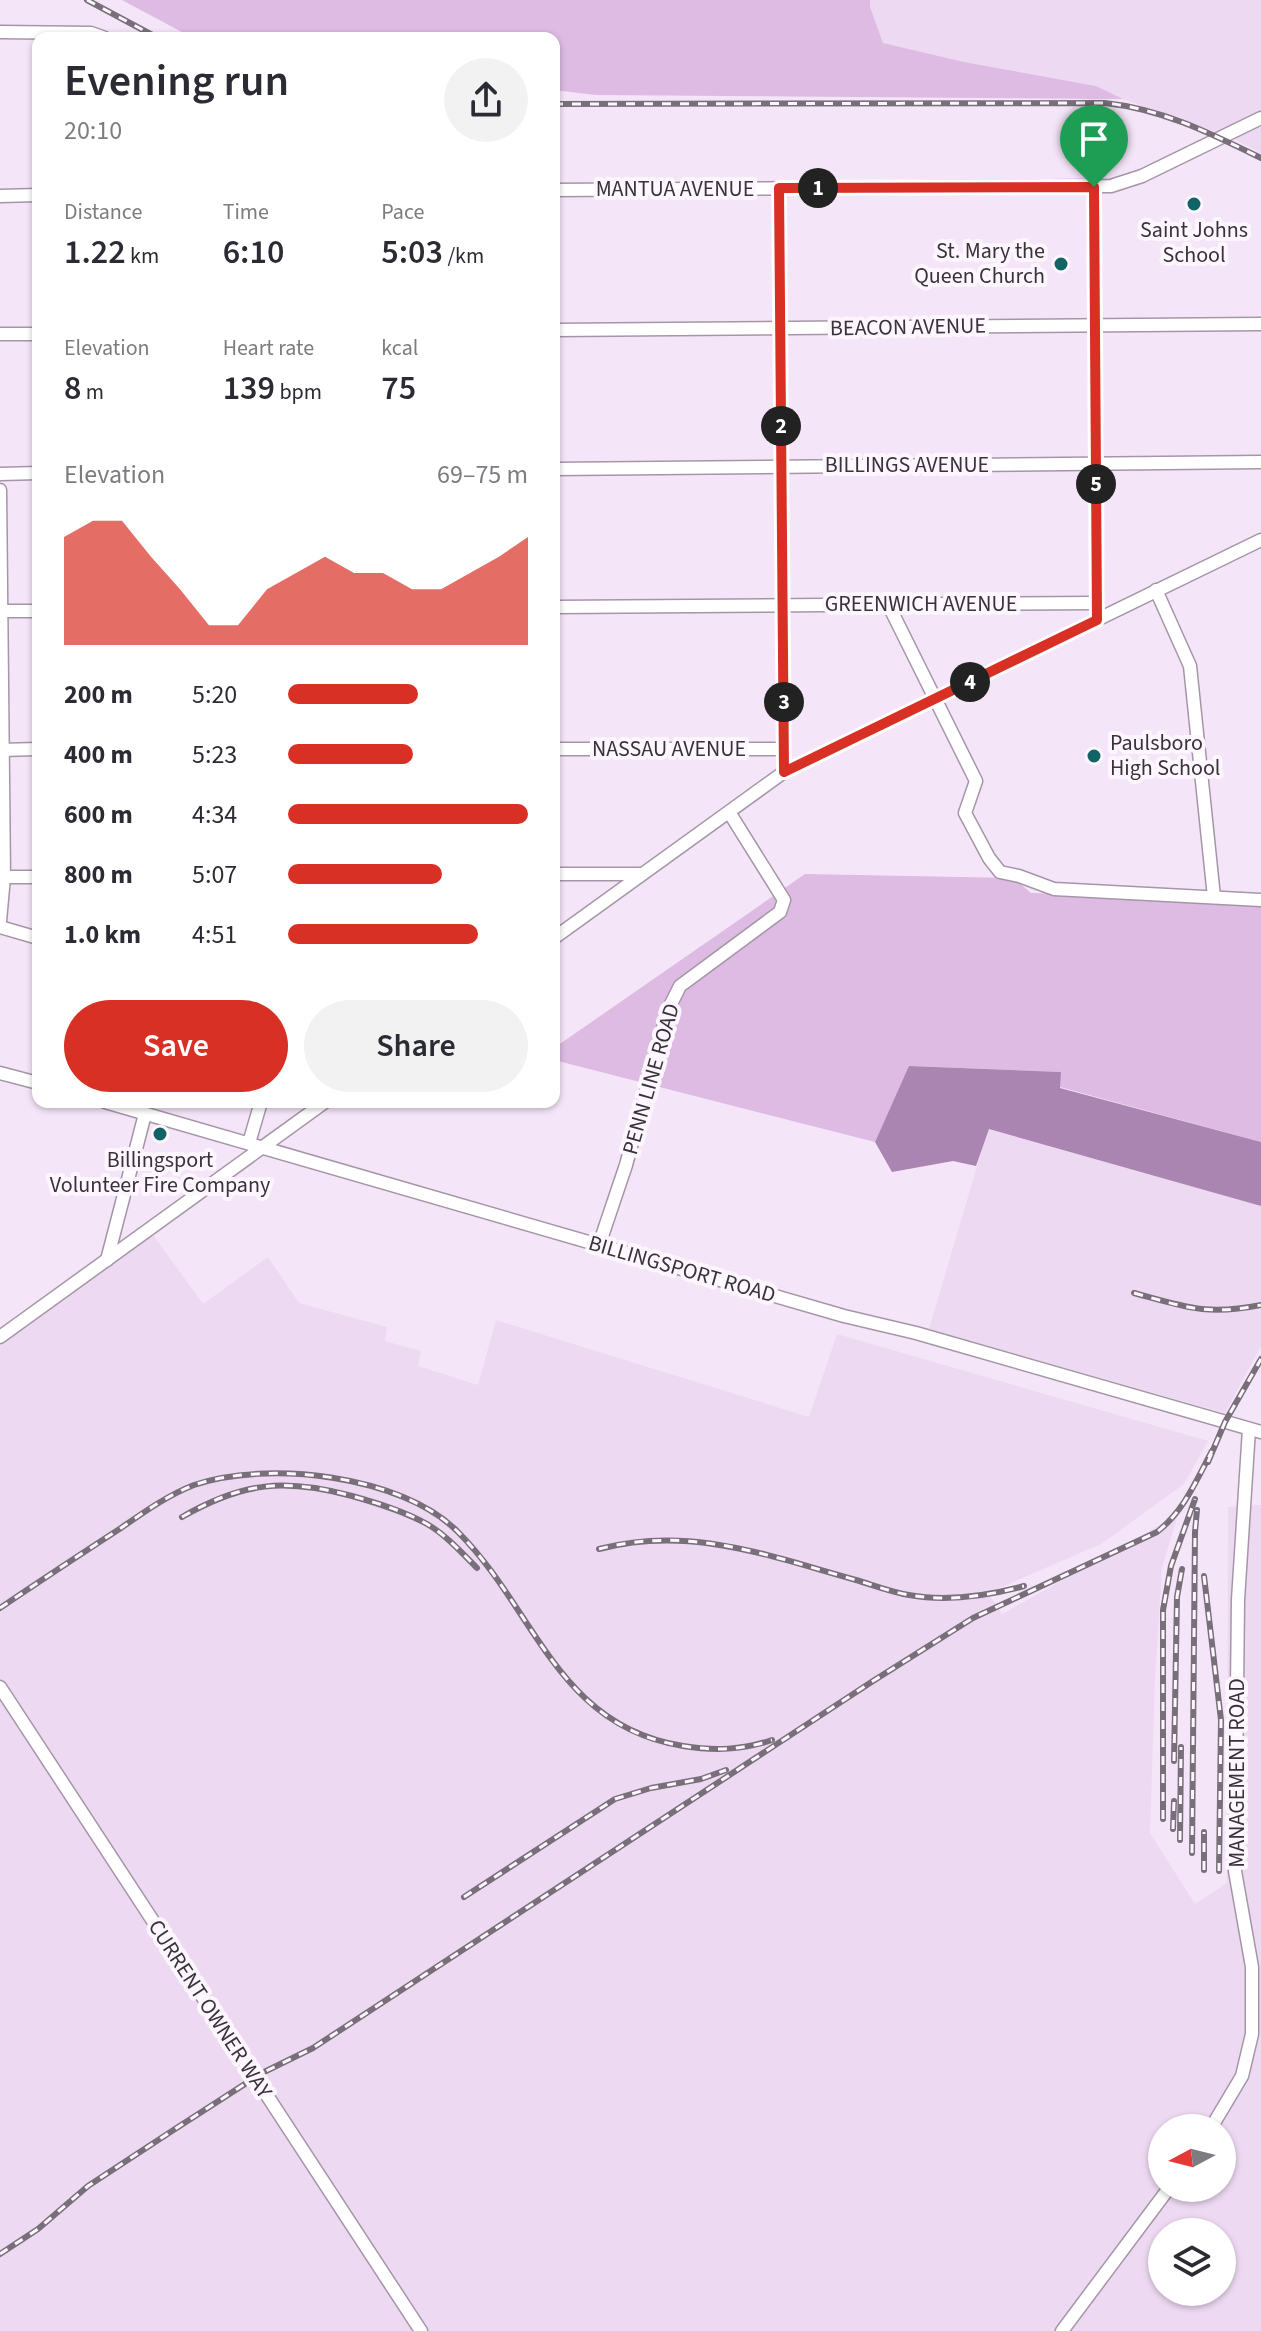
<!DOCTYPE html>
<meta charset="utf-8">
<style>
:root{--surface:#fff;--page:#f2f2f3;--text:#2b2b33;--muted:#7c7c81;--accent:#d93025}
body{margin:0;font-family:"Source Sans 3",sans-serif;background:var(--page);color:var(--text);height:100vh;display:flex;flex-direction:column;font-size:30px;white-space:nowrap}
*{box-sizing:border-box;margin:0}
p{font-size:26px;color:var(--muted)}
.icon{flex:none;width:44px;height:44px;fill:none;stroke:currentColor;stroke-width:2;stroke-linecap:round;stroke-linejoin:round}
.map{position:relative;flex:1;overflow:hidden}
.drawer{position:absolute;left:32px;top:32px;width:528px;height:1076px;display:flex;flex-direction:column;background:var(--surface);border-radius:16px;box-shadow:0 2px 6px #0004}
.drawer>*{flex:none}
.needle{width:52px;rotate:263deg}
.buttons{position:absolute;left:1148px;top:2114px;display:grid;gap:16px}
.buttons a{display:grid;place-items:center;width:88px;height:88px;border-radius:50%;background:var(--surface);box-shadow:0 2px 6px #0004;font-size:40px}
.pin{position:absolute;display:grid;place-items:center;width:68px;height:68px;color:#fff;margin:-82px -34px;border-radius:50% 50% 50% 0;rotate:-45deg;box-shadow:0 0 8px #0007}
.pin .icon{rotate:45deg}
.km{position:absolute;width:40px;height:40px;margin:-20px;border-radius:50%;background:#222;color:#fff;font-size:22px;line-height:40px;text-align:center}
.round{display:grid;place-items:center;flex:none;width:84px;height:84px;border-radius:42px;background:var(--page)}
.head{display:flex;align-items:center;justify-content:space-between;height:136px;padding:0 32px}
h1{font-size:44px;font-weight:600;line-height:60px}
.stats{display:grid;grid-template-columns:repeat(3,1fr);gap:12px;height:136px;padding:8px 32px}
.stats div{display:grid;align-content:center}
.stats b{font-size:34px;font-weight:600}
.stats small{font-size:22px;font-weight:400}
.stats p{font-size:22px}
.chart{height:224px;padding:16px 32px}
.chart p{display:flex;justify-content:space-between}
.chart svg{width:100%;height:144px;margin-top:8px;fill:var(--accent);opacity:.7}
.primary-button{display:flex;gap:16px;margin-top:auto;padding:16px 32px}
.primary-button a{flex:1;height:92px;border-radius:48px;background:var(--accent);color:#fff;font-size:32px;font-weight:600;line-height:92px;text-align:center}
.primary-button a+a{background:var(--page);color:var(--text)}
ul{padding:0 32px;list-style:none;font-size:26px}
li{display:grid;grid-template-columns:128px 96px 1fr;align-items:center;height:60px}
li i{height:20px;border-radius:10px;background:var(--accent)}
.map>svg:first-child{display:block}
.built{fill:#eed9f2;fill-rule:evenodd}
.green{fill:#ddbbe3}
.water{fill:#ab85b2}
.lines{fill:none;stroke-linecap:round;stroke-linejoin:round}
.minor-casing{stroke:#a596a7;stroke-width:15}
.minor{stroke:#fff;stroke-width:12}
.rail-casing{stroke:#796f7a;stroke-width:6}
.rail{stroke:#fdf6fe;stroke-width:3;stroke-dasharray:9;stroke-linecap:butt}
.route-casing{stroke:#fff;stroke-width:16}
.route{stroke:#d93025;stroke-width:10}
.poi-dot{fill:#126365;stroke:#fdf6fe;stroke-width:3}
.labels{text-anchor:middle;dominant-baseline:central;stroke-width:8;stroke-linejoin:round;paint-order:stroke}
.street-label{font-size:22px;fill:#383239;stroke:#fdf6fe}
.poi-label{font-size:22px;fill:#383239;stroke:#fdf6fe}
</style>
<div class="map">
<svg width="1261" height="2331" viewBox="0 0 1261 2331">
<rect width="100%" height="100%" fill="#f5e5f8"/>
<g class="built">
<path d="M 870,0 L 1261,0 L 1261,153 L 1228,136 L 1123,99 L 1096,86 L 964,62 L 883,43 L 870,7 Z"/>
<path d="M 988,1129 L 1261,1206 L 1261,1346 L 1225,1413 L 929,1329 Z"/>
<path d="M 148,1228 L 203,1304 L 268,1257 L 299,1303 L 387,1327 L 385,1341 L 421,1351 L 418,1366 L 478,1385 L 496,1320 L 809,1417 L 837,1334 L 1208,1441 L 1184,1484 L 1101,1544 L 988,1593 L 1002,1614 L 1178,1515 L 1162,1568 L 1155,1679 L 1150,1833 L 1195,1904 L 1227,1883 L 1228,1507 L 1261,1505 L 1261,2331 L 0,2331 L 0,1334 ZM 1162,2128 L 1222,2128 L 1222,2188 L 1162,2188 ZM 1162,2232 L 1222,2232 L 1222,2292 L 1162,2292 Z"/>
</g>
<g class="green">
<path d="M 122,0 L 870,0 L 870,7 L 883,43 L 964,62 L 1096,86 L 1123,99 L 596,95 L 554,90 L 554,38 L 193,38 Z"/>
<path d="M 805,874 L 1013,878 L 1031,893 L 1261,899 L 1261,1142 L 1060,1087 L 1060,1072 L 910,1066 L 875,1142 L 558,1061 L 554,1048 Z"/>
</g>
<path class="water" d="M 909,1066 L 1061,1072 L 1060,1088 L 1261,1142 L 1261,1206 L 989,1129 L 976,1166 L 953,1161 L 892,1172 L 875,1142 Z"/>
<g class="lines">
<g class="minor-casing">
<g id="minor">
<path d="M 0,32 L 91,33 L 105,38"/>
<path d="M 1094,187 L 1097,608"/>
<path d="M 779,188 L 784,772"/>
<path d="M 554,190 L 1111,186 L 1142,176 L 1261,118"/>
<path d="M 0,196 L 38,195"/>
<path d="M 554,330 L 1261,324"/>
<path d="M 0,334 L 38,334"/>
<path d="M 554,469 L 1261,462"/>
<path d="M 0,474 L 38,473"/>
<path d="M 0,490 L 4,877 L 0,921"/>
<path d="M 1156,590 L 1190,666 L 1214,897"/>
<path d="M 888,604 L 976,781 L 965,813 L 989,858 L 1000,872 L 1019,876 L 1054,889 L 1261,900"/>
<path d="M 554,607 L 1097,603"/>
<path d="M 0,611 L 38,611"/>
<path d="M 554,749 L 784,749"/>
<path d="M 0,750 L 38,749"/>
<path d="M 554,874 L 641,874"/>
<path d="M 0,877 L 38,877"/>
<path d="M 0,927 L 38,938"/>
<path d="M 554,938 L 784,772 L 1261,540"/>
<path d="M 0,1073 L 38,1083"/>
<path d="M 105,1102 L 844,1316 L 916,1333 L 1261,1432"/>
<path d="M 249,1143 L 261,1102"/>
<path d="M 599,1245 L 626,1165 L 668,1010 L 680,986 L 780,912 L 784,900 L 729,812"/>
<path d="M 107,1260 L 145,1114"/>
<path d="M 0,1337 L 325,1102"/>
<path d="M 0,1687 C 141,1901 279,2117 421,2331"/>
<path d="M 1211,2128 L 1242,2076 L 1252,2034 L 1252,1967 L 1235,1871 L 1238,1600 L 1249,1429"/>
<path d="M 1062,2331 L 1169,2188"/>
</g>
</g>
<use href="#minor" class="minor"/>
<g class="rail-casing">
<g id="rail">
<path d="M 87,0 L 158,38"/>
<path d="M 554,104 L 1105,103 C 1162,109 1210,133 1261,158"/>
<path d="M 1134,1293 C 1185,1307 1207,1316 1261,1305"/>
<path d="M 1208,1462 L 1225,1422 L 1261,1359"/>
<path d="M 182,1517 C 243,1482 284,1478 352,1496 C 377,1503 404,1511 427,1524 C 446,1535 462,1553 477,1568"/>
<path d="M 599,1549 C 690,1525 769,1556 856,1580 C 873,1585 891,1592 909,1595 C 948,1602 987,1596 1024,1586"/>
<path d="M 1204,1576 L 1221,1720 L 1219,1871"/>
<path d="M 0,1608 C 40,1581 81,1554 121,1528 C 144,1512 168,1495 194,1485 C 267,1460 402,1475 458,1532 C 536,1610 557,1726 683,1746 C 715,1751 742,1750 772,1740"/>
<path d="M 1174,1761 L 1177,1597 L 1182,1569"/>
<path d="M 1163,1819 L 1163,1610 L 1171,1566 L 1195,1499"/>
<path d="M 1173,1829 L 1174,1801"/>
<path d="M 1180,1840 L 1181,1747"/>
<path d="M 1192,1853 L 1195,1532 L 1197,1510"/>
<path d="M 1204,1870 L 1204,1832"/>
<path d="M 464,1897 L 615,1799 L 651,1788 L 701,1779 L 726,1770"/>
<path d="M 0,2254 L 38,2229 L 88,2186 L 175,2129 L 262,2073 L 313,2048 L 873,1681 L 973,1618 L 1157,1532 C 1184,1511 1196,1481 1212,1451"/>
</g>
</g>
<use href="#rail" class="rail"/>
</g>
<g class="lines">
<g class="route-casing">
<path id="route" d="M 1094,187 L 1097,620 L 784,772 L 779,188 Z"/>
</g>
<use href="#route" class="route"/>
</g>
<g class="poi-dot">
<circle cx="1194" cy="204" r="8"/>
<circle cx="1061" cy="264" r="8"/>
<circle cx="1094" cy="756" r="8"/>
<circle cx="160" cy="1134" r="8"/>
</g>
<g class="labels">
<g class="street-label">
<text x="675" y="189">MANTUA AVENUE</text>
<text transform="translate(908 327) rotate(-1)">BEACON AVENUE</text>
<text x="907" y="465">BILLINGS AVENUE</text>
<text x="921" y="604">GREENWICH AVENUE</text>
<text x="669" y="749">NASSAU AVENUE</text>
<text transform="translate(651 1079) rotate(-74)">PENN LINE ROAD</text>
<text transform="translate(682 1269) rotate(16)">BILLINGSPORT ROAD</text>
<text transform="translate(1237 1773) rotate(-90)">MANAGEMENT ROAD</text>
<text transform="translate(210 2009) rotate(57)">CURRENT OWNER WAY</text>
</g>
<g class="poi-label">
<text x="1194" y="230">Saint Johns<tspan x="1194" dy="25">School</tspan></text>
<text x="1045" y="251" text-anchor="end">St. Mary the<tspan x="1045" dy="25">Queen Church</tspan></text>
<text x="1110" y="743" text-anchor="start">Paulsboro<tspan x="1110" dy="25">High School</tspan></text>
<text x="160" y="1160">Billingsport<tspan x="160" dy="25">Volunteer Fire Company</tspan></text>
</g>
</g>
</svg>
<div class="buttons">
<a><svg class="needle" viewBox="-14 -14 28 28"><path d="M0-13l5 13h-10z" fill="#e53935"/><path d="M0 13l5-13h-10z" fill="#7c7c81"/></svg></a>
<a><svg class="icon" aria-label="layers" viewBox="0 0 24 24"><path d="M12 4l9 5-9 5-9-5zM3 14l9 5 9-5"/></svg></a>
</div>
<div class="pin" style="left:1094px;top:187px;background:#1e9e55"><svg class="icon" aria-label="arrive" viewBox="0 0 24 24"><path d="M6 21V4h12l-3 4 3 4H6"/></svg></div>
<b class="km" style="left:818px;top:188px">1</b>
<b class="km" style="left:781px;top:426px">2</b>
<b class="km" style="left:784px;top:702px">3</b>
<b class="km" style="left:970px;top:682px">4</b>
<b class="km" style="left:1096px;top:484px">5</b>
<section class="drawer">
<div class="head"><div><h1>Evening run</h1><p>20:10</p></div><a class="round"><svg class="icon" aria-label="share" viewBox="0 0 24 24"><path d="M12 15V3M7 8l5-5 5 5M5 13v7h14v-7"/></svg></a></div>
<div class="stats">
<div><p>Distance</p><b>1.22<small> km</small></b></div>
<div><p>Time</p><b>6:10</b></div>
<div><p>Pace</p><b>5:03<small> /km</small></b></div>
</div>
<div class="stats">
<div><p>Elevation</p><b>8<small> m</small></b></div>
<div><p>Heart rate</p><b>139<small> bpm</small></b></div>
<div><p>kcal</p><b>75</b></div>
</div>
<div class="chart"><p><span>Elevation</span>69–75 m</p>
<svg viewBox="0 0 160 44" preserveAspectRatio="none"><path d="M0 44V11L10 6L20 6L30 17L40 27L50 38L60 38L70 27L80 22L90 17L100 22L110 22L120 27L130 27L140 22L150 17L160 11V44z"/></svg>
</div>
<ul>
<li><b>200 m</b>5:20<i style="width:54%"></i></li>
<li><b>400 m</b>5:23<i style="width:52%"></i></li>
<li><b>600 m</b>4:34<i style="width:100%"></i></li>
<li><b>800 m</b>5:07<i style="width:64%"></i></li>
<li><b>1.0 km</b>4:51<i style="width:79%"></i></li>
</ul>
<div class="primary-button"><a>Save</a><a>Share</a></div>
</section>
</div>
